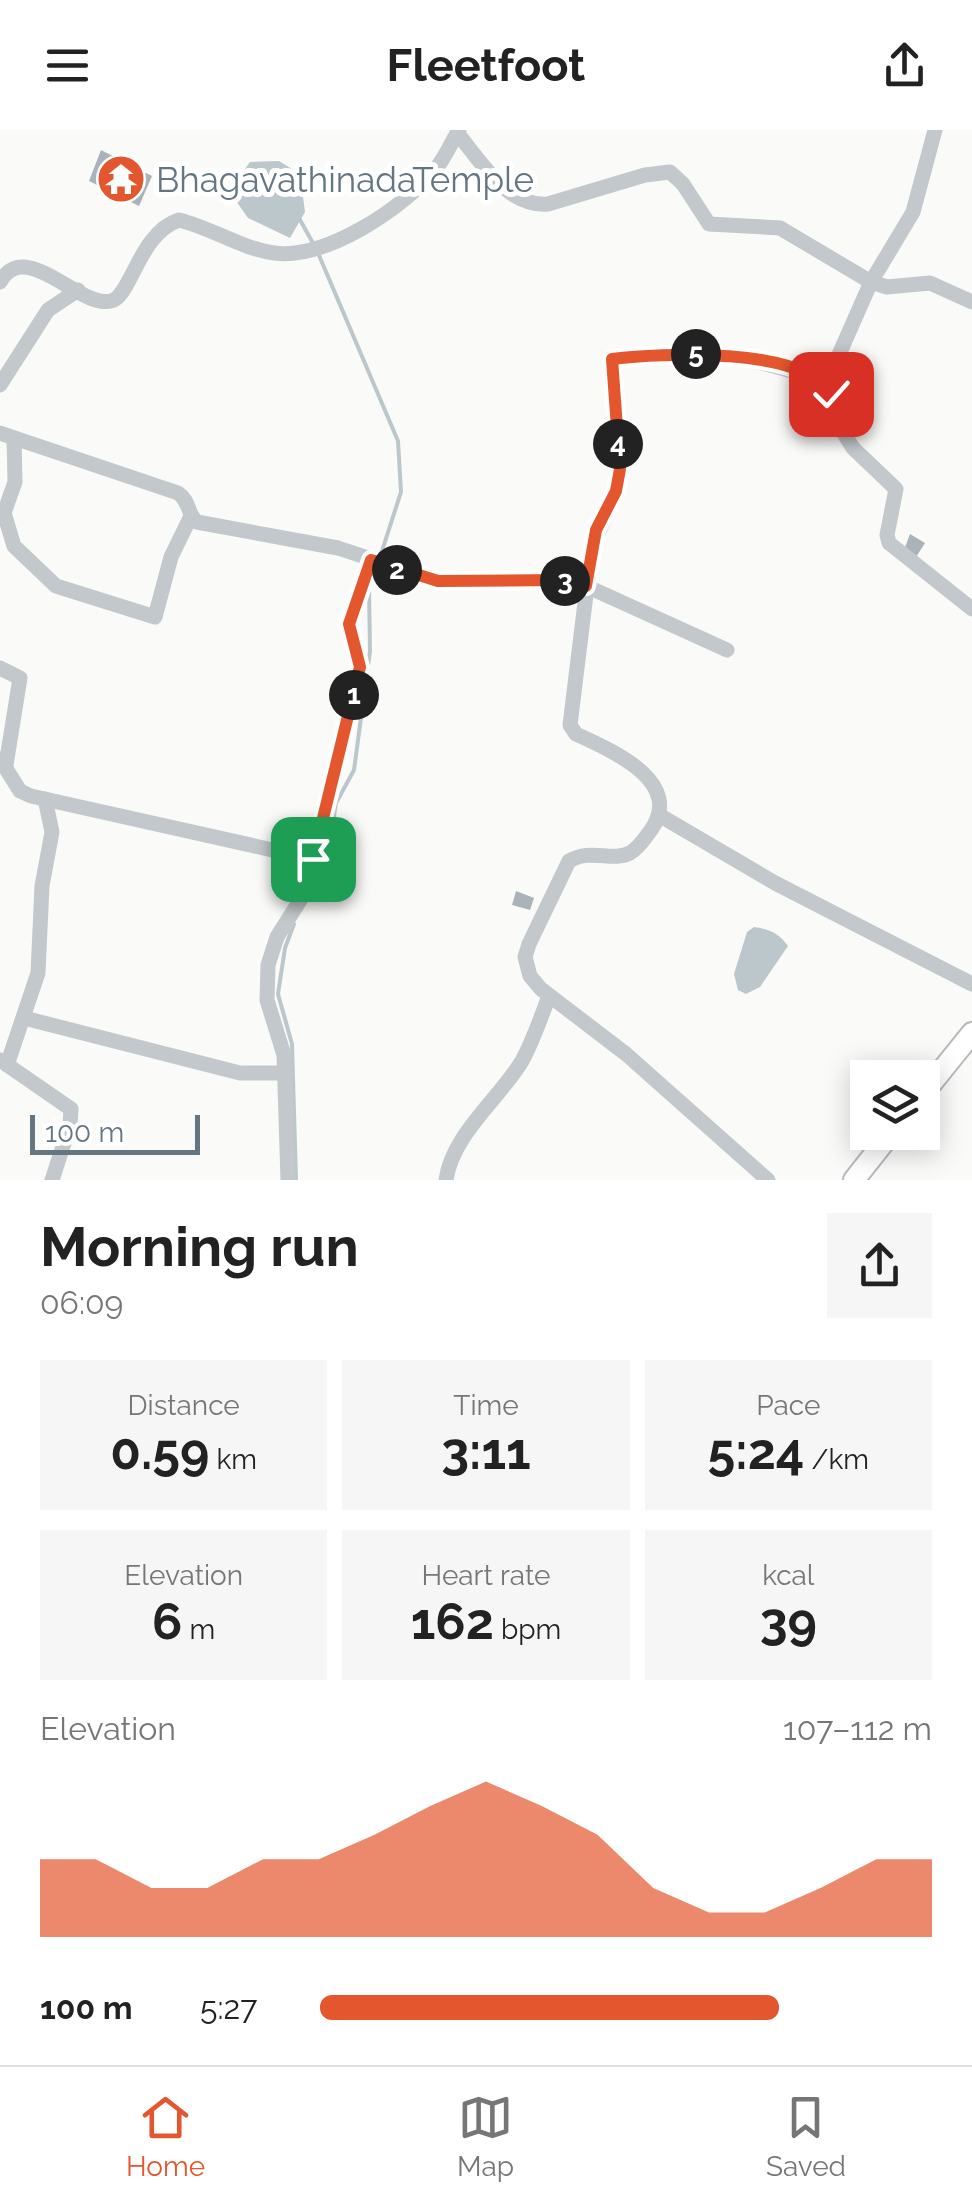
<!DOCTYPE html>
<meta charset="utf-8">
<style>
:root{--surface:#fff;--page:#f6f6f6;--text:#222;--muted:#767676;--line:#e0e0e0;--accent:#e4572e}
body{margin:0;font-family:Raleway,sans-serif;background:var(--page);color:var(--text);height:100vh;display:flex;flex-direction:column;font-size:38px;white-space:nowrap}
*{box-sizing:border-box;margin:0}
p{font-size:32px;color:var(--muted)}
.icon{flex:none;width:55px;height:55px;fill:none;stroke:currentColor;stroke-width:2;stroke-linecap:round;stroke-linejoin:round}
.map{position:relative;height:1050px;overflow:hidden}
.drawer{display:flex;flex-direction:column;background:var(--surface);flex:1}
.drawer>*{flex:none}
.tools{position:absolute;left:850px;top:930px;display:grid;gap:20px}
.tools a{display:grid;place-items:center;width:90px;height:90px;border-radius:0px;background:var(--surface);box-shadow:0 5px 25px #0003;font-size:50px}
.scale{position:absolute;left:30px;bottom:25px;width:170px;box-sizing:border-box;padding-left:10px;border:5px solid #657683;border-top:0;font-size:28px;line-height:35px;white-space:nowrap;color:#657683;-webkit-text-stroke:8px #fff;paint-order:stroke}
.pin{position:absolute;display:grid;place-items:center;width:85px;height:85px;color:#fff;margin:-42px;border-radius:20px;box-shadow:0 5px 15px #0006}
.km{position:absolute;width:50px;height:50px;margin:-25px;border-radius:50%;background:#222;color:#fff;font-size:28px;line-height:50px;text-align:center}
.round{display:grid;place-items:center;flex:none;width:105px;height:105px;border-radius:0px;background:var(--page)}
.headline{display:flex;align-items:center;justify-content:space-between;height:170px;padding:0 40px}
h1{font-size:55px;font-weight:700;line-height:75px}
.metrics{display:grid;grid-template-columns:repeat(3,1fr);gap:15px;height:170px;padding:10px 40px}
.metrics div{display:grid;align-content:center;border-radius:0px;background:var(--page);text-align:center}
.metrics b{font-size:50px;font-weight:700}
.metrics small{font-size:28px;font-weight:400}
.metrics p{font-size:28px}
.chart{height:280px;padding:20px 40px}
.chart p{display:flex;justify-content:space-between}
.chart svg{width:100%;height:180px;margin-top:10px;fill:var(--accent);opacity:.7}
ul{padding:0 40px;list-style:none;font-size:32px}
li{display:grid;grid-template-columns:160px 120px 1fr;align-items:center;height:75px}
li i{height:25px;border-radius:12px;background:var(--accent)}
header{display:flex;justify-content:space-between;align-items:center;height:130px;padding:0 40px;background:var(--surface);font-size:45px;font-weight:700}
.dock{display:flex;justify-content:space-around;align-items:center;height:140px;border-top:2px solid var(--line);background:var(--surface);font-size:28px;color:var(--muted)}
.dock a{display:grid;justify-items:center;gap:5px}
.dock .on{color:var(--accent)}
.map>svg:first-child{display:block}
.water{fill:#bbc7cb}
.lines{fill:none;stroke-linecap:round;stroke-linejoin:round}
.stream{stroke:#bbc7cb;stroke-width:4}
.building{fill:#aab3b9}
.major-casing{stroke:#b5babe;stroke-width:24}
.minor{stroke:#c3c8cc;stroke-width:15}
.major{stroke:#fff;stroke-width:20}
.route-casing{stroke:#fff;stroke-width:20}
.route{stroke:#e4572e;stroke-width:12}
.labels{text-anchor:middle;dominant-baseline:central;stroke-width:10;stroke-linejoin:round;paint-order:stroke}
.poi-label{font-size:35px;fill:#657683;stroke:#fff;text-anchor:start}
</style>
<header><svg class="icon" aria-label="menu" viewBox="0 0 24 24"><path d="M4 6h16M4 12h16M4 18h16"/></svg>Fleetfoot<svg class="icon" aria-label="share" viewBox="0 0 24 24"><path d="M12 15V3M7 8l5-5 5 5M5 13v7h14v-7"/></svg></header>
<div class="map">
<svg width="972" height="1050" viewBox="0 0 972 1050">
<rect width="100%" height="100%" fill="#fafaf8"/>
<g class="water">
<path d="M 279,31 L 300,44 L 305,82 L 290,108 L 248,88 L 229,61 L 250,32 Z"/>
<path d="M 754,797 C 769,799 779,803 788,816 L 760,857 L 746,864 L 738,860 L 734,844 L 747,802 Z"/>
</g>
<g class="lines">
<g class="stream">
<path d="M 299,88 L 314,115"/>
<path d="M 318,123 L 398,311 L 401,362 L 381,424"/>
<path d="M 312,759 L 328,724 L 336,673 L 354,640 L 370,521 L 369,459"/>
<path d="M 294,794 L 285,818 L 278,864 L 292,914 L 296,1050"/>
</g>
</g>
<g class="building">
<path d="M 101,20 L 152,46 L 139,76 L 89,51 Z"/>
<path d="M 910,404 L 925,413 L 916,427 L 904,420 Z"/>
<path d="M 516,761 L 534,768 L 530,780 L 512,775 Z"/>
</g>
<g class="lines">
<g class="major-casing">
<g id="major">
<path d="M 922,965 L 972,903"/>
<path d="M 854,1050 L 892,1002"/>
</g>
</g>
<g class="minor">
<path d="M 457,3 C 482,32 506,77 548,74 L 645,45 L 670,42 L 683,54 L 709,94 L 780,98 L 871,152 L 887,157 L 930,153 L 972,172"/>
<path d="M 0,152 C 26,107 79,179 111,171 C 131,167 139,103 179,90 C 212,98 242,119 274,123 C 326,130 403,78 435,40 C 445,28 451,13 459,0"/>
<path d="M 826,254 L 871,152 L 913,82 L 935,0"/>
<path d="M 0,255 L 48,180 L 78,160"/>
<path d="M 0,303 L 178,363 C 190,371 187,384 197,392 L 338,418 L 438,451 L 558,449 L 586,456 L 727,520"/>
<path d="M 14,308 L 15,352 L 4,383 L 14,416 L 56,456 L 155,487 L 171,427 L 191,386"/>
<path d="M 0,538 L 20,548 L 6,635"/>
<path d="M 0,629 L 20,661 L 31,666 L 313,729 L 356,560 L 360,537 L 349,494 L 371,430"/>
<path d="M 659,685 L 775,753 L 972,854"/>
<path d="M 24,888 L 240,943 L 285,943"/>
<path d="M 0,930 L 71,979 L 70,995 L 52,1050"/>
<path d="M 7,935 L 38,843 L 42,756 L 52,702 L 45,669"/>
<path d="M 288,1050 L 284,925 L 267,870 L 268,835 L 277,807 L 304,764 L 313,729"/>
<path d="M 446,1050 C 452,1005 499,969 522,931 C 533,911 541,887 549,866"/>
<path d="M 768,1050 L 626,924 L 541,859 L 530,846 L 525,827 L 529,814 L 569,731 C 591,718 612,732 630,723 C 639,718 645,708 651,700 C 685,651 610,620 576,604 L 570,595 L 591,424 C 597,400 611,380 616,357 C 626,318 615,269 612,229 L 652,224 L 728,224 L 818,248 L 831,263 L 843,302 L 853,318 L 896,359 L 887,405 L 889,413 L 972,479"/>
</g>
<use href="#major" class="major"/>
</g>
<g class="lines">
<g class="route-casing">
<path id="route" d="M 313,729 L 360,537 L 349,494 L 371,430 L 438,451 L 558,450 L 586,456 L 596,400 L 616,361 L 620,339 L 612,229 C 659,223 805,216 831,264"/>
</g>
<use href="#route" class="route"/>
</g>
<defs>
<g id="temple-disc" transform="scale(2.5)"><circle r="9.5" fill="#e4572e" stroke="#fff"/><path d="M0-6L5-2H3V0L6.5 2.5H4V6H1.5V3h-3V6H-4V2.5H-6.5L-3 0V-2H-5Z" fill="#fff"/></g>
</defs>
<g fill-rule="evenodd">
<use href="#temple-disc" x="121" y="49"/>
</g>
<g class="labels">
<g class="poi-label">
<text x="156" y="49">BhagavathinadaTemple</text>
</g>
</g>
</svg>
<div class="tools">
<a><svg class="icon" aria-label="layers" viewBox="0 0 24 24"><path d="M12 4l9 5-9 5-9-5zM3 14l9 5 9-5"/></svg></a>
</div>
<div class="scale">100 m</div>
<div class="pin" style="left:313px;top:729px;background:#1e9e55"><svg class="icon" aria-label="arrive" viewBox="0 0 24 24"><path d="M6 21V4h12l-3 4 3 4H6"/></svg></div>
<div class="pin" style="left:831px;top:264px;background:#d93025"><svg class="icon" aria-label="check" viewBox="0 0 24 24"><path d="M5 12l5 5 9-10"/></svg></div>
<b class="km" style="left:354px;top:565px">1</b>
<b class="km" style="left:397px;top:440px">2</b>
<b class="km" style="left:565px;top:451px">3</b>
<b class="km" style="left:618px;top:314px">4</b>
<b class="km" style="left:696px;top:224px">5</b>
</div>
<section class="drawer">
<div class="headline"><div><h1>Morning run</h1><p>06:09</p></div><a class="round"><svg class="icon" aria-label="share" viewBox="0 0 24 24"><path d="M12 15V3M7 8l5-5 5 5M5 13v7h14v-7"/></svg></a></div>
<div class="metrics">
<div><p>Distance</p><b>0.59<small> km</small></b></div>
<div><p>Time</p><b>3:11</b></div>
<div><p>Pace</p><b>5:24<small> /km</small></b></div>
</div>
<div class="metrics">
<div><p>Elevation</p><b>6<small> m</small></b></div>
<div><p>Heart rate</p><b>162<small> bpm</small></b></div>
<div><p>kcal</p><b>39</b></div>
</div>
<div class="chart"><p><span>Elevation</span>107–112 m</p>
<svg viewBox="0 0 160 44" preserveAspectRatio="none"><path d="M0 44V25L10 25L20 32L30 32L40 25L50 25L60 19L70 12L80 6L90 12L100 19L110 32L120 38L130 38L140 32L150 25L160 25V44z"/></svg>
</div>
<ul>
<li><b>100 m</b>5:27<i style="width:75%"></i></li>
</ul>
</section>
<nav class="dock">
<a class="on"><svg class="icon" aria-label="home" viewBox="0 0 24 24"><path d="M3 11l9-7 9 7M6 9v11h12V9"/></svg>Home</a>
<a><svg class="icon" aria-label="map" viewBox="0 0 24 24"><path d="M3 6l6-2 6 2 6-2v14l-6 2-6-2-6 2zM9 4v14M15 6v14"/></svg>Map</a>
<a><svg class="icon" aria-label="saved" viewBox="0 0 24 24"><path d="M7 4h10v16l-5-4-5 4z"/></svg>Saved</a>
</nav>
